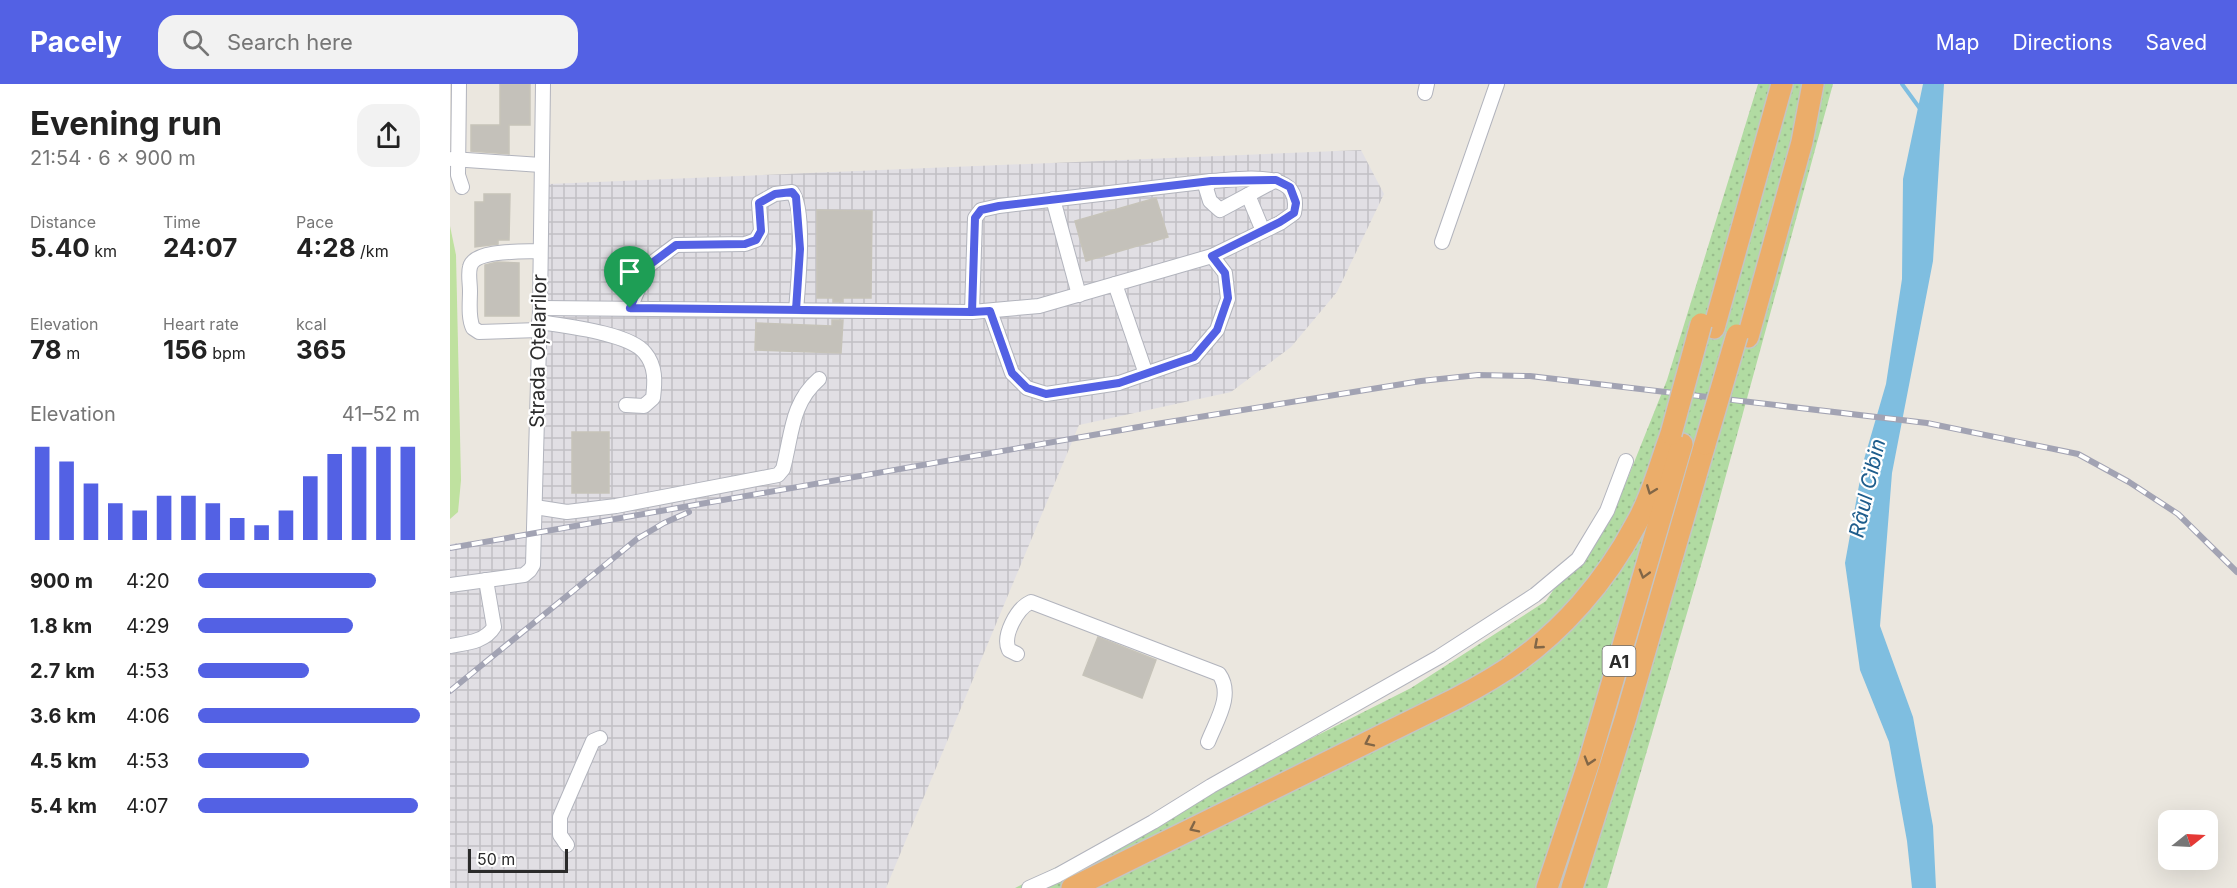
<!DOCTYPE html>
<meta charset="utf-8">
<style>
:root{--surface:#fff;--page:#f2f2f2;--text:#222;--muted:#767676;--accent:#5361e4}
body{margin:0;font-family:Inter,sans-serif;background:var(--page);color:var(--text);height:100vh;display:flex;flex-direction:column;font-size:22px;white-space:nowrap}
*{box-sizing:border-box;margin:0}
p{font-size:20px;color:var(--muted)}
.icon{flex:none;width:33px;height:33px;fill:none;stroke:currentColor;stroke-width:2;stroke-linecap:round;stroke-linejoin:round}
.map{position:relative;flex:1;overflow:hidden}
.panel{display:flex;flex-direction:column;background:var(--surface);width:450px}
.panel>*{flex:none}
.needle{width:39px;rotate:72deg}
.fabs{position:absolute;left:1708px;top:726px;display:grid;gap:12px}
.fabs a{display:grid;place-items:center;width:60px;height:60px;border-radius:12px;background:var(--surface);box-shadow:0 6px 24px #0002;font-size:30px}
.scale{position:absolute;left:18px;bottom:15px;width:100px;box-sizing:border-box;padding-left:6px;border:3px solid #2b2b2b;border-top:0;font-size:16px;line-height:21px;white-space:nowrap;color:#2b2b2b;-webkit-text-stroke:4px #fff;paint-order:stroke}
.pin{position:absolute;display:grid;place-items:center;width:51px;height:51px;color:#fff;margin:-62px -26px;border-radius:50% 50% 50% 0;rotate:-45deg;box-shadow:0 0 6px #0007}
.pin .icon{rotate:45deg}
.round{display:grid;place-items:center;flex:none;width:63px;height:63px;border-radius:18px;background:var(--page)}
.head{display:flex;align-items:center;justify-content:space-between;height:102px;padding:0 30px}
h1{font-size:33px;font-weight:700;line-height:45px}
.figures{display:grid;grid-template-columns:repeat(3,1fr);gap:9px;height:102px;padding:6px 30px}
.figures div{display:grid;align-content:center}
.figures b{font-size:26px;font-weight:700}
.figures small{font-size:16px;font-weight:400}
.figures p{font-size:16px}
.chart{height:168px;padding:12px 30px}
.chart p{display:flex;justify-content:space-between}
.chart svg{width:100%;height:108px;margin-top:6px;stroke:var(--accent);stroke-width:6}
ul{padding:0 30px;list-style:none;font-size:20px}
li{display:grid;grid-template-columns:96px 72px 1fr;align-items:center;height:45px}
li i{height:15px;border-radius:8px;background:var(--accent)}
header{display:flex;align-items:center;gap:36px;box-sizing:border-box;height:84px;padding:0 30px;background:var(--accent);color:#fff}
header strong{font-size:28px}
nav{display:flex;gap:33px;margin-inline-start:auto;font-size:21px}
.search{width:420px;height:54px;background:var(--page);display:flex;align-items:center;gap:15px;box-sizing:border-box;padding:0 21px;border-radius:18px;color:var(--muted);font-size:22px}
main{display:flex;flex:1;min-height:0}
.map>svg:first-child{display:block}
.industrial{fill:url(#industrial-grid)}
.grass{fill:url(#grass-dots)}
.pitch{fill:#bfe19f}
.water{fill:#7fbee0}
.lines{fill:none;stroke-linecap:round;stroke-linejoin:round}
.stream{stroke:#7fbee0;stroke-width:4}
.building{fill:#c4c1ba;stroke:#c6c3b9;stroke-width:1.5}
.minor-casing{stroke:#b2b4bd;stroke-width:16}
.highway-casing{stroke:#c4c4c4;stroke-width:24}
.minor{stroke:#fff;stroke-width:14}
.highway{stroke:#ebad6a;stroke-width:21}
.rail-casing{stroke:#a2a3b3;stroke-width:6}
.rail{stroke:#fff;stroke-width:4;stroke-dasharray:11;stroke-linecap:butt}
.highway-bridge-casing{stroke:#c4c4c4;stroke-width:24;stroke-linecap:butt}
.highway-bridge{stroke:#ebad6a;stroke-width:21}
.oneway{stroke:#816647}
.route-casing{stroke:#fff;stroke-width:12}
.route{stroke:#5361e4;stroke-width:8}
.labels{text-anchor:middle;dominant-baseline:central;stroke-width:4.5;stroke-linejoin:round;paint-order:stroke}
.shield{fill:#fff;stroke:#6b6b6b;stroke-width:1.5}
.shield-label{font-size:18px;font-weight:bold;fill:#2b2b2b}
.street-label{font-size:20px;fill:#2b2b2b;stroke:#fff}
.water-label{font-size:21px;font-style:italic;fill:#1e5d8c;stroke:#fff}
</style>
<header>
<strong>Pacely</strong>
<div class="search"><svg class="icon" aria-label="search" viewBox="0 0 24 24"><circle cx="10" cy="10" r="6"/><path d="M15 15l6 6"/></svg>Search here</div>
<nav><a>Map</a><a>Directions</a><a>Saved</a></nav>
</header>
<main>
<section class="panel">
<div class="head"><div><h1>Evening run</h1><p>21:54 · 6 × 900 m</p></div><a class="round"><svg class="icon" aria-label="share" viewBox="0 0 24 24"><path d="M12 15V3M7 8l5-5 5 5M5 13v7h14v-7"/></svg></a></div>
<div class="figures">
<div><p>Distance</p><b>5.40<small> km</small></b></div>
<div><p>Time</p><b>24:07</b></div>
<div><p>Pace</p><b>4:28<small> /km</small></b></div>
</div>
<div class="figures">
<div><p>Elevation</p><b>78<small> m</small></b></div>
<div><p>Heart rate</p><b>156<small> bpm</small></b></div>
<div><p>kcal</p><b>365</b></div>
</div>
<div class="chart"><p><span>Elevation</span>41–52 m</p>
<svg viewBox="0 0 160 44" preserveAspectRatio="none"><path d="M5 44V6M15 44V12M25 44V21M35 44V29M45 44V32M55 44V26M65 44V26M75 44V29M85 44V35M95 44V38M105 44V32M115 44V18M125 44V9M135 44V6M145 44V6M155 44V6"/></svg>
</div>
<ul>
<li><b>900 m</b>4:20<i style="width:80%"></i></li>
<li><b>1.8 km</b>4:29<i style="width:70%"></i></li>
<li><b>2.7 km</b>4:53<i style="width:50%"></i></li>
<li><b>3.6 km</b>4:06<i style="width:100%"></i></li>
<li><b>4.5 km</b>4:53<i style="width:50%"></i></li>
<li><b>5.4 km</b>4:07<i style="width:99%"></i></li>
</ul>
</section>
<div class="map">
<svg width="1787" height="804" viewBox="0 0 1787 804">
<defs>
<pattern id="industrial-grid" width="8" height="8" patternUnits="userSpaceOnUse" patternTransform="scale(1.5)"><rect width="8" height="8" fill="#e1dfe4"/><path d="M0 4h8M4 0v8" fill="none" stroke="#c1c0c4"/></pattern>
<pattern id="grass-dots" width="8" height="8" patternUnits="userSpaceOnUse" patternTransform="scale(1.5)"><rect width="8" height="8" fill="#b1dba2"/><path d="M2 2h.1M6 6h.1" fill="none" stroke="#98bc8c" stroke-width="1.8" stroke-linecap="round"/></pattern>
</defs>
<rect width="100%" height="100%" fill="#ebe7df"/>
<path class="industrial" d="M 911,66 L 934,110 L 887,208 L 841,263 L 781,308 L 629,341 L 436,804 L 0,804 L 0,460 L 87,449 L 99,100 Z"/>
<path class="grass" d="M 1308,0 L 1383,0 L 1258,457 L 1157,804 L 565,804 L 961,604 L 1096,517 L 1177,396 L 1217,296 Z"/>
<path class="pitch" d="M 0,142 L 6,171 L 11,396 L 8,428 L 0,435 Z"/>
<path class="water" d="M 1473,0 L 1494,0 L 1483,177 L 1442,389 L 1430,542 L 1463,633 L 1483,742 L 1486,804 L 1462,804 L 1457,757 L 1439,658 L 1410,586 L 1395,479 L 1413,379 L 1436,300 L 1452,195 L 1453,95 Z"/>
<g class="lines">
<path class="stream" d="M 1452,0 L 1471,26"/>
</g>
<g class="building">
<path d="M 50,0 L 80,0 L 80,41 L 59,41 L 59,70 L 21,67 L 21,41 L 50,41 Z"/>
<path d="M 34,110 L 60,110 L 59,156 L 48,156 L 48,160 L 25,163 L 25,118 L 34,118 Z"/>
<path d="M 706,114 L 718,153 L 636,177 L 625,137 Z"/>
<path d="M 367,126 L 422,127 L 421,214 L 393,214 L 393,218 L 383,218 L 383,214 L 367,214 Z"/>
<path d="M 47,178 L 69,179 L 69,232 L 35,232 L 35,181 Z"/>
<path d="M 382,236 L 393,236 L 391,269 L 305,266 L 306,239 L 382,242 Z"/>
<rect x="122" y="348" width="37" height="61"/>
<path d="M 648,553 L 706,576 L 692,614 L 633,591 Z"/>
</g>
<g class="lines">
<g class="minor-casing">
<g id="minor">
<path d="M 9,0 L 8,91 L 12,103"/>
<path d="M 975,9 L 977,0"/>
<path d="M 2,75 L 91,81"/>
<path d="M 798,111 L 813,147"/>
<path d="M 603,115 L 629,211"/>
<path d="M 992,158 L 1047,0"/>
<path d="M 665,200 L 696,290"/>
<path d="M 90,224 L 522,228 L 525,134 L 531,126 L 549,122 L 761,97"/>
<path d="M 180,224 L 198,182 L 226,161 L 295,160 L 306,156 L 311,147 L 309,119 L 325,110 L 342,108 C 356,125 348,202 346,226"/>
<path d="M 540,227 L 562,289 L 577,304 L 596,310 L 669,299 L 744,273 L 767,246 L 778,215 L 775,189 L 762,172"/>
<path d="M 522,228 L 589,222 L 762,172 L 830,139 L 844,129 C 854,83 789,96 761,97 L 756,104 L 760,117 L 770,126 L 826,96"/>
<path d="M 89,238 C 114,242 180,249 195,269 C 206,282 205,298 203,314 L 194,322 L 176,321"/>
<path d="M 89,246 L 29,248 L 23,244 C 18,234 20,218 20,207 C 20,199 18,190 20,183 C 24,165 75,168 90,167"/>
<path d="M 85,423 L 117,428 L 166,422 L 328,391 L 333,385 C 342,351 341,319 369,295"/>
<path d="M 0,501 L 74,491 L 80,486 L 83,481 L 90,224 L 93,0"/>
<path d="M 0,562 C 16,559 35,558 44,543 L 36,496"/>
<path d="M 567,570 L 559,566 C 552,552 567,524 581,518 L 769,590 C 784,611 766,637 758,658"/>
<path d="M 117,761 L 110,751 L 110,733 L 143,657 L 150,654"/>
<path d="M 579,804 L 608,791 L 703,738 L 761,702 L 989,573 L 1085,511 L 1128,475 L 1157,427 L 1176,377"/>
</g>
</g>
<g class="highway-casing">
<g id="highway">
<path d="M 1264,244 L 1332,0"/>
<path d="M 1298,253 L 1352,58 L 1363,0"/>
<path d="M 622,804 L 985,625 C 1010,613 1034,600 1057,585 C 1111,549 1156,497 1186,440 C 1202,412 1210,380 1221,350"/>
<path d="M 1097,804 L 1139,678 L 1232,360"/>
<path d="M 1122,804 L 1175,636 L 1255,360"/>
</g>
</g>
<use href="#minor" class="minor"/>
<use href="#highway" class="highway"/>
<g class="rail-casing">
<g id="rail">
<path d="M 0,464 L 700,341 L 971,297 L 1028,291 L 1080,292 L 1477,339 L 1628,370 L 1679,398 L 1728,430 L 1787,488"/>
<path d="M 0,607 L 187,455 L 214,439 L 239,428"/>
</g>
</g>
<use href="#rail" class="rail"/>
<g class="highway-bridge-casing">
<g id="highway-bridge">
<path d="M 1221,350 L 1251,240"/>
<path d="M 1255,360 L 1287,251"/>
</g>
</g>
<use href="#highway-bridge" class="highway-bridge"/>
</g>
<defs><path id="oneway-chevron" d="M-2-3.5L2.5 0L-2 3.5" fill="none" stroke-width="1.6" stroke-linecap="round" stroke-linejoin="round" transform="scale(1.5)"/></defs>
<g class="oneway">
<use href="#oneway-chevron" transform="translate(1201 406) rotate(111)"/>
<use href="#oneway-chevron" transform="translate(1194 490) rotate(106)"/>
<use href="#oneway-chevron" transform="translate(1088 561) rotate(139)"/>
<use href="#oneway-chevron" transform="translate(919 658) rotate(154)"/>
<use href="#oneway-chevron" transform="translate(1139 677) rotate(107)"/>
<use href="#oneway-chevron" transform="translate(744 744) rotate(154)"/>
</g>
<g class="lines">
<g class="route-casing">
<path id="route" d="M 180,224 L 522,228 L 540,227 L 562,289 L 577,304 L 596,310 L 669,299 L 744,273 L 767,246 L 778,214 L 775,189 L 762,172 L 830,138 L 844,129 L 846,119 L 840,103 L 826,96 L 761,97 L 549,122 L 531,126 L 525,134 L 522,228 L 346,226 L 350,165 L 346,113 L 342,108 L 325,110 L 309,119 L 311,147 L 306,156 L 295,160 L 226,161 L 198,182 L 180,224"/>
</g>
<use href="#route" class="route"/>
</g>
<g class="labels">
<rect class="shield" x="1152.5" y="562" width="33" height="30" rx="4.5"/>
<g class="shield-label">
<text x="1169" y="577">A1</text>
</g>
<g class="street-label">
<text transform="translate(88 267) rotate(-89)">Strada Oțelarilor</text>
</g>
<g class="water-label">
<text transform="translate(1417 404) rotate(-77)">Râul Cibin</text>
</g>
</g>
</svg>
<div class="fabs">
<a><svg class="needle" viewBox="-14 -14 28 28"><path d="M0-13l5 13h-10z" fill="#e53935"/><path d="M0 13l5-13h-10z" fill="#767676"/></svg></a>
</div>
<div class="scale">50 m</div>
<div class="pin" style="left:180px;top:224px;background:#1e9e55"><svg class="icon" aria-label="arrive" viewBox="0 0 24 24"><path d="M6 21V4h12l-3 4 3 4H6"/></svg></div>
</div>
</main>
